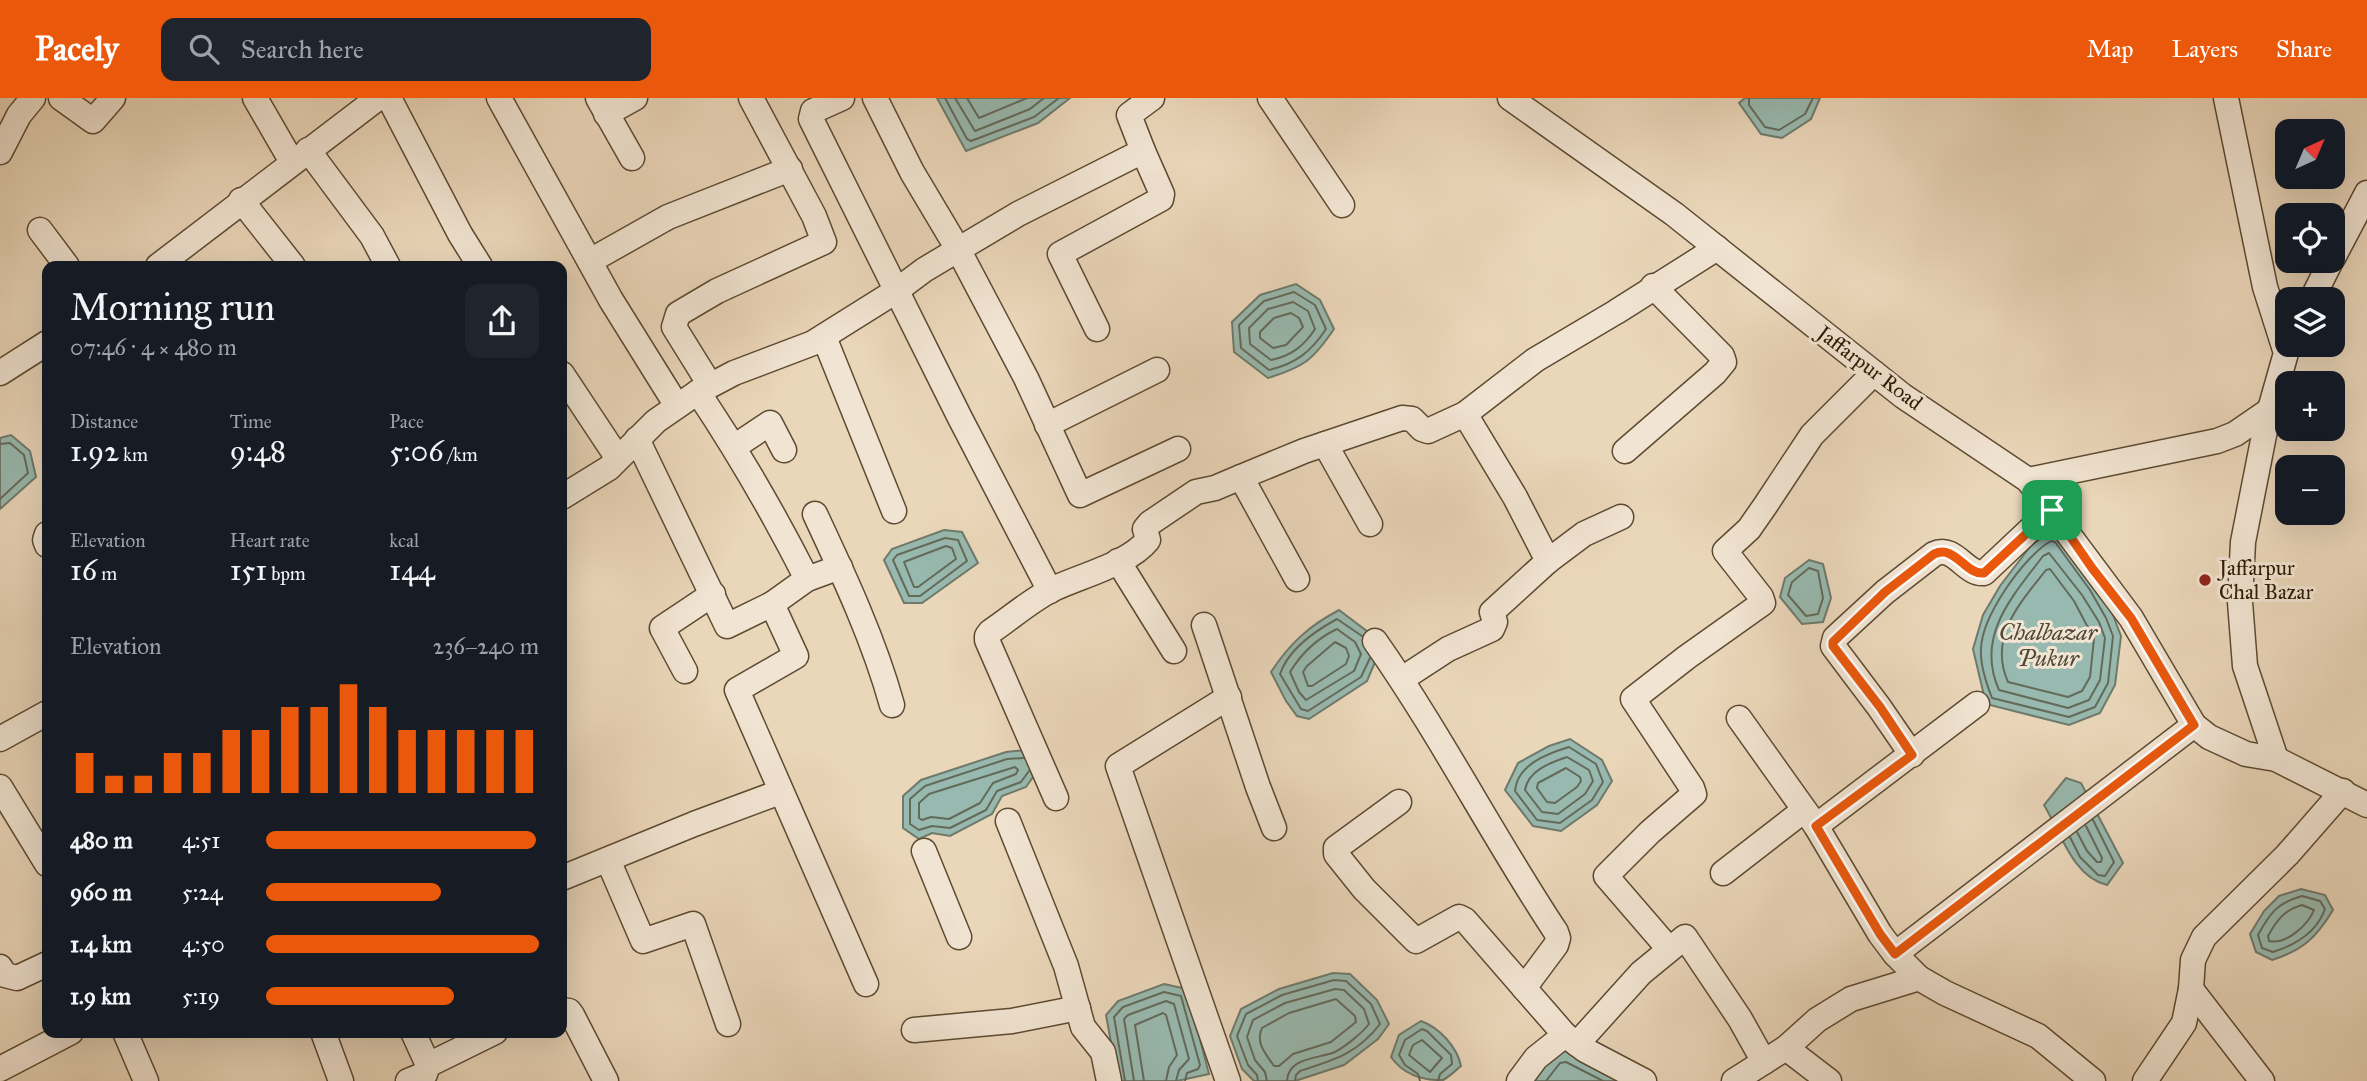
<!DOCTYPE html>
<meta charset="utf-8">
<style>
:root{--surface:#171b24;--page:#20242c;--text:#f1f3f6;--muted:#9ea1a6;--accent:#ea580c}
body{margin:0;font-family:"IM FELL Great Primer",serif;background:var(--page);color:var(--text);height:100vh;display:flex;flex-direction:column;font-size:26px;white-space:nowrap}
*{box-sizing:border-box;margin:0}
p{font-size:23px;color:var(--muted)}
.icon{flex:none;width:38px;height:38px;fill:none;stroke:currentColor;stroke-width:2;stroke-linecap:round;stroke-linejoin:round}
.map{position:relative;flex:1;overflow:hidden}
.panel{position:absolute;left:42px;top:163px;width:525px;height:777px;display:flex;flex-direction:column;background:var(--surface);border-radius:14px;box-shadow:0 7px 28px #0002}
.panel>*{flex:none}
.needle{width:46px;rotate:44deg}
.controls{position:absolute;left:2275px;top:21px;display:grid;gap:14px}
.controls a{display:grid;place-items:center;width:70px;height:70px;border-radius:14px;background:var(--surface);box-shadow:0 7px 28px #0002;font-size:35px}
.pin{position:absolute;display:grid;place-items:center;width:60px;height:60px;color:#fff;margin:-30px;border-radius:14px;box-shadow:0 4px 10px #0006}
.round{display:grid;place-items:center;flex:none;width:74px;height:74px;border-radius:14px;background:var(--page)}
.overview{display:flex;align-items:center;justify-content:space-between;height:119px;padding:0 28px}
h1{font-size:38px;font-weight:600;line-height:52px}
.figures{display:grid;grid-template-columns:repeat(3,1fr);gap:10px;height:119px;padding:7px 28px}
.figures div{display:grid;align-content:center}
.figures b{font-size:30px;font-weight:600}
.figures small{font-size:19px;font-weight:400}
.figures p{font-size:19px}
.chart{height:196px;padding:14px 28px}
.chart p{display:flex;justify-content:space-between}
.chart svg{width:100%;height:126px;margin-top:7px;stroke:var(--accent);stroke-width:6}
ul{padding:0 28px;list-style:none;font-size:23px}
li{display:grid;grid-template-columns:112px 84px 1fr;align-items:center;height:52px}
li i{height:18px;border-radius:9px;background:var(--accent)}
header{display:flex;align-items:center;gap:42px;box-sizing:border-box;height:98px;padding:0 35px;background:var(--accent);color:#fff}
header strong{font-size:33px}
nav{display:flex;gap:38px;margin-inline-start:auto;font-size:24px}
.search{width:490px;height:63px;background:var(--page);display:flex;align-items:center;gap:18px;box-sizing:border-box;padding:0 24px;border-radius:14px;color:var(--muted);font-size:26px}
.map>svg:first-child{display:block}
.water{fill:#98b9af;stroke:#6e7a6b;stroke-width:2}
.lines{fill:none;stroke-linecap:round;stroke-linejoin:round}
.shore{stroke:#636a5a;stroke-width:2}
.minor-casing{stroke:#5d4a31;stroke-width:27}
.minor{stroke:#f1e4d2;stroke-width:24}
.route-casing{stroke:#fff;stroke-width:14}
.route{stroke:#ea580c;stroke-width:9}
.poi-dot{fill:#8f2418;stroke:#f1e4d2;stroke-width:2.5}
.labels{text-anchor:middle;dominant-baseline:central;stroke-width:6;stroke-linejoin:round;paint-order:stroke}
.street-label{font-size:21px;fill:#2e1b04;stroke:#f1e4d2}
.poi-label{font-size:21px;fill:#2e1b04;stroke:#f1e4d2;text-anchor:start}
.water-label{font-size:23px;font-style:italic;fill:#4e4a37;stroke:#f1e4d2}
</style>
<header>
<strong>Pacely</strong>
<div class="search"><svg class="icon" aria-label="search" viewBox="0 0 24 24"><circle cx="10" cy="10" r="6"/><path d="M15 15l6 6"/></svg>Search here</div>
<nav><a>Map</a><a>Layers</a><a>Share</a></nav>
</header>
<div class="map">
<svg width="2367" height="983" viewBox="0 0 2367 983">
<rect width="100%" height="100%" fill="#ead6b9"/>
<filter id="stains"><feTurbulence type="fractalNoise" baseFrequency=".00286" numOctaves="4"/><feColorMatrix values="0 0 0 0 .2 0 0 0 0 .09 0 0 0 0 .02 0 0 0 .5 -.17"/></filter>
<radialGradient id="worn" r=".72"><stop offset=".6" stop-color="#630" stop-opacity="0"/><stop offset="1" stop-color="#630" stop-opacity=".3"/></radialGradient>
<g class="water">
<path d="M 937,0 L 1070,0 L 1038,25 L 966,53 Z"/>
<path d="M 1745,0 L 1820,0 L 1811,21 L 1782,40 L 1761,36 L 1739,5 Z"/>
<path d="M 1296,186 L 1320,202 L 1334,231 C 1313,262 1304,269 1268,280 L 1234,254 L 1232,224 L 1260,197 Z"/>
<path d="M 11,337 L 30,353 L 36,379 L 0,411 L 0,340 Z"/>
<path d="M 944,432 L 962,434 L 978,465 L 922,505 L 904,505 L 884,462 L 892,451 Z"/>
<path d="M 2055,433 L 2096,488 L 2113,517 L 2121,538 L 2115,587 L 2100,615 L 2069,627 L 1986,606 L 1973,551 L 1983,517 L 2000,488 L 2033,445 Z"/>
<path d="M 1809,462 L 1823,466 L 1831,500 L 1823,524 L 1802,526 L 1780,499 L 1785,480 Z"/>
<path d="M 1339,512 L 1368,534 L 1378,557 L 1367,583 L 1309,621 L 1297,618 L 1286,603 L 1271,574 C 1290,545 1309,528 1339,512 Z"/>
<path d="M 1570,641 L 1602,662 L 1612,683 L 1597,707 L 1561,733 L 1533,728 L 1505,692 L 1518,665 L 1549,648 Z"/>
<path d="M 1027,652 L 1038,672 L 1026,689 L 1002,698 L 992,716 L 950,738 L 932,735 L 919,741 L 903,730 L 903,698 L 921,682 L 1006,654 Z"/>
<path d="M 2066,680 L 2081,685 L 2123,765 L 2107,787 C 2073,779 2061,735 2044,707 Z"/>
<path d="M 2301,791 L 2325,797 L 2333,812 C 2316,840 2303,852 2272,862 L 2256,854 L 2250,836 L 2264,813 L 2279,798 Z"/>
<path d="M 1333,875 L 1350,876 L 1377,902 L 1389,926 L 1378,941 L 1344,967 L 1295,983 L 1254,983 L 1242,971 L 1230,938 L 1241,911 L 1279,891 Z"/>
<path d="M 1164,886 L 1187,891 L 1209,976 L 1177,983 L 1118,983 L 1106,917 L 1118,903 Z"/>
<path d="M 1421,923 C 1440,930 1457,949 1461,968 C 1455,973 1449,979 1443,982 C 1421,983 1402,975 1391,959 L 1399,937 Z"/>
<path d="M 1569,947 L 1621,983 L 1526,983 Z"/>
</g>
<g class="lines">
<g class="shore">
<path d="M 945,0 L 967,41 L 971,43 L 1034,19 L 1059,0"/>
<path d="M 955,0 L 975,33 L 1030,11 L 1044,0"/>
<path d="M 967,0 L 979,20 L 1027,0"/>
<path d="M 1749,0 L 1749,7 L 1765,29 L 1779,32 L 1805,16 L 1813,0"/>
<path d="M 1294,194 L 1315,207 L 1326,231 C 1311,254 1295,266 1269,272 L 1241,250 L 1239,227 L 1264,203 Z"/>
<path d="M 1293,204 L 1308,213 L 1315,231 C 1304,248 1291,258 1271,262 L 1250,246 L 1249,230 L 1268,211 Z"/>
<path d="M 1291,215 L 1299,220 L 1303,229 L 1286,247 L 1273,250 L 1260,240 L 1260,234 L 1274,220 Z"/>
<path d="M 0,346 L 10,345 L 24,357 L 28,375 L 0,401"/>
<path d="M 945,440 L 958,442 L 967,463 L 920,498 L 909,498 L 893,462 L 897,457 Z"/>
<path d="M 2051,443 L 2055,444 L 2090,492 L 2106,520 L 2113,538 L 2108,585 L 2095,609 L 2069,619 L 1992,600 C 1987,587 1980,566 1981,552 C 1981,519 2024,458 2051,443 Z"/>
<path d="M 946,448 L 952,450 L 956,461 L 918,489 L 914,489 L 904,464 Z"/>
<path d="M 2049,455 L 2082,497 L 2099,524 L 2105,540 L 2100,582 L 2089,602 L 2068,610 L 1999,592 C 1975,538 2012,499 2043,458 Z"/>
<path d="M 1809,470 L 1818,473 L 1823,500 L 1818,516 L 1806,518 L 1788,497 L 1792,484 Z"/>
<path d="M 2050,471 L 2074,503 L 2094,541 L 2090,579 L 2082,593 L 2068,599 L 2008,584 C 1988,539 2020,505 2046,472 Z"/>
<path d="M 1337,531 L 1355,544 L 1361,556 L 1354,573 L 1306,602 L 1299,594 L 1290,574 C 1301,556 1318,540 1337,531 Z"/>
<path d="M 1362,538 L 1337,521 C 1315,533 1288,552 1280,576 L 1301,611 L 1308,613 L 1361,579 L 1370,560"/>
<path d="M 1335,544 L 1346,550 L 1349,558 L 1346,566 L 1312,588 L 1308,588 L 1303,574 L 1307,568 Z"/>
<path d="M 1569,649 L 1596,666 L 1603,684 L 1592,702 L 1560,725 L 1537,722 L 1515,693 C 1517,667 1546,656 1569,649 Z"/>
<path d="M 1567,659 L 1589,672 L 1593,683 L 1585,696 L 1558,716 L 1542,714 L 1525,692 C 1528,673 1549,665 1567,659 Z"/>
<path d="M 1023,660 L 1007,661 L 925,688 L 910,701 L 910,726 L 919,732 L 932,728 L 950,730 L 986,712 L 997,693 L 1021,684 L 1029,673"/>
<path d="M 1015,669 L 1018,672 L 1016,676 L 993,685 L 980,705 L 949,721 L 931,719 L 922,722 L 919,720 L 919,705 L 929,696 Z"/>
<path d="M 1566,670 L 1580,679 L 1581,683 L 1577,689 L 1555,705 L 1547,704 L 1537,690 L 1538,685 Z"/>
<path d="M 2077,734 L 2087,753 L 2097,764 L 2101,764 L 2102,760 L 2086,728"/>
<path d="M 2070,739 L 2080,759 L 2098,777 L 2105,778 L 2114,764 L 2093,722"/>
<path d="M 2302,798 L 2320,803 L 2325,811 C 2317,834 2295,847 2273,854 L 2262,850 L 2258,837 C 2270,815 2277,805 2302,798 Z"/>
<path d="M 2302,807 L 2314,812 C 2308,827 2286,847 2269,843 L 2268,838 C 2277,822 2284,812 2302,807 Z"/>
<path d="M 1336,901 L 1355,918 L 1356,924 L 1331,944 L 1293,956 L 1279,968 L 1274,968 C 1266,956 1255,945 1262,930 L 1289,915 Z"/>
<path d="M 1422,942 L 1442,960 L 1430,974 L 1409,957 L 1413,947 Z"/>
<path d="M 1125,983 L 1114,919 L 1123,909 L 1164,894 L 1181,898 L 1200,967 L 1198,971 L 1187,975 L 1185,983"/>
<path d="M 1134,983 L 1124,921 L 1128,917 L 1166,903 L 1174,906 L 1189,961 L 1179,972 L 1176,983"/>
<path d="M 1144,983 L 1135,927 L 1163,915 L 1166,917 L 1177,957 L 1169,969 L 1166,983"/>
<path d="M 1258,983 L 1257,977 L 1248,967 L 1237,938 L 1246,916 L 1282,897 L 1334,882 L 1346,883 L 1371,906 L 1380,926 C 1357,956 1334,962 1300,973 L 1296,977 L 1295,983"/>
<path d="M 1267,983 L 1265,974 L 1255,962 L 1247,939 L 1253,922 L 1285,905 L 1335,891 L 1344,892 L 1364,911 L 1369,926 C 1362,935 1346,948 1335,954 C 1318,961 1288,959 1287,983"/>
<path d="M 1420,983 L 1418,976 L 1405,967 L 1399,957 L 1405,942 L 1422,931 L 1427,933 L 1451,957 L 1452,966 L 1440,976 L 1438,983"/>
<path d="M 1546,983 L 1560,965 L 1566,964 L 1603,983"/>
</g>
<g class="minor-casing">
<g id="minor">
<path d="M 61,0 L 93,23 L 113,0"/>
<path d="M 255,0 L 292,64"/>
<path d="M 389,0 L 460,136 L 480,168"/>
<path d="M 499,0 L 611,202 L 677,308"/>
<path d="M 598,0 L 632,60"/>
<path d="M 842,0 L 813,13 L 811,21 L 960,320 L 1050,493"/>
<path d="M 875,0 L 912,74 L 959,153 L 1026,280 L 1080,397 L 1178,351"/>
<path d="M 1270,0 L 1342,107"/>
<path d="M 1510,0 L 1674,116 L 1903,298 L 2028,382 L 2217,343 L 2235,336 L 2270,312"/>
<path d="M 2226,0 L 2265,189 L 2286,255 L 2267,322 L 2243,444 L 2240,504 L 2245,568 L 2276,661"/>
<path d="M 606,16 L 635,0"/>
<path d="M 308,52 L 372,138 L 388,168"/>
<path d="M 0,54 L 19,17 L 33,0"/>
<path d="M 241,102 L 293,168"/>
<path d="M 40,132 L 67,168"/>
<path d="M 2333,160 L 2367,95"/>
<path d="M 590,163 L 668,119 L 790,71"/>
<path d="M 158,168 L 378,0"/>
<path d="M 2312,201 L 2331,163"/>
<path d="M 1097,231 L 1060,156 L 1161,101 L 1162,96 L 1143,53"/>
<path d="M 824,239 L 894,413"/>
<path d="M 0,275 L 47,245"/>
<path d="M 562,276 L 617,359"/>
<path d="M 710,287 L 674,229 L 678,216 L 717,193 L 824,144 L 814,118 L 751,0"/>
<path d="M 698,294 C 738,354 774,416 807,481"/>
<path d="M 1465,316 L 1515,399 L 1548,463"/>
<path d="M 1047,327 L 1157,272"/>
<path d="M 637,341 L 727,528 L 772,506 L 807,481 L 840,469"/>
<path d="M 1325,346 L 1370,426"/>
<path d="M 734,349 L 770,325 L 784,352"/>
<path d="M 1625,353 L 1715,275 L 1724,264 L 1722,258 L 1653,188"/>
<path d="M 1241,379 L 1304,353 L 1402,320 L 1412,321 L 1422,331 L 1428,333 L 1465,316 L 1535,262 L 1616,214 L 1717,150"/>
<path d="M 2028,382 L 2131,520 L 2194,627 L 2209,639 L 2246,656 L 2276,661 L 2367,707"/>
<path d="M 562,399 L 609,370 L 656,323 L 698,294 L 734,275 L 813,245 L 896,193 L 924,172 L 1018,116 L 1143,53 L 1129,17 L 1152,0"/>
<path d="M 815,416 C 844,478 874,542 892,607"/>
<path d="M 47,436 L 45,442 L 47,447"/>
<path d="M 1118,463 L 1174,553"/>
<path d="M 772,506 L 796,558 L 737,592 L 866,886"/>
<path d="M 1204,527 L 1258,689 L 1274,730"/>
<path d="M 1375,543 C 1441,637 1493,739 1556,834 L 1558,840 L 1556,847 L 1524,890"/>
<path d="M 685,573 L 662,530 L 713,496"/>
<path d="M 1402,581 L 1448,551 L 1492,531 L 1495,524 L 1492,514 L 1548,463 L 1584,436 L 1621,419"/>
<path d="M 1739,620 L 1816,728 L 1880,836 L 1895,856 L 1919,880 L 1945,895 L 2038,938 L 2093,983"/>
<path d="M 0,641 L 47,615"/>
<path d="M 1912,657 L 1879,609 L 1833,548 L 1835,540 L 1885,494 L 1934,456 C 1955,446 1965,477 1984,475 L 2051,412"/>
<path d="M 0,689 L 47,766"/>
<path d="M 1056,700 L 987,542 L 987,538 L 990,534 C 1011,520 1031,502 1053,491 C 1080,478 1129,466 1148,442 L 1145,431 L 1150,425 L 1196,394 L 1215,390 L 1241,379 L 1297,481"/>
<path d="M 1399,704 L 1336,750 L 1336,756 L 1364,791 L 1416,843 L 1459,819 L 1465,822 L 1565,937 L 1585,952 L 1644,983"/>
<path d="M 1008,723 L 1066,868 L 1083,929 L 1103,954 L 1109,983"/>
<path d="M 1816,728 L 1977,606"/>
<path d="M 924,753 L 959,839"/>
<path d="M 608,762 L 643,843 L 693,826 L 728,926"/>
<path d="M 1723,775 L 1803,713"/>
<path d="M 562,780 L 694,726 L 780,694"/>
<path d="M 1669,851 L 1606,778 L 1650,734 L 1694,696 L 1692,690 L 1633,601 L 1687,559 L 1763,505 L 1761,499 L 1725,453 L 1749,431 L 1765,408 L 1812,337 L 1874,275"/>
<path d="M 1895,856 L 2194,627"/>
<path d="M 0,869 L 5,877 L 17,880 L 47,866"/>
<path d="M 2191,891 L 2262,983"/>
<path d="M 562,912 L 569,913 L 572,917 L 606,983"/>
<path d="M 914,932 L 1012,923 L 1078,910"/>
<path d="M 125,934 L 146,983"/>
<path d="M 323,934 L 341,983"/>
<path d="M 413,934 L 428,967"/>
<path d="M 1577,946 L 1641,875 L 1685,839 L 1740,921 L 1764,964"/>
<path d="M 1786,950 L 1829,983"/>
<path d="M 0,971 L 71,934"/>
<path d="M 408,983 L 425,976 L 428,967 L 495,934"/>
<path d="M 1228,983 L 1118,668 L 1229,599"/>
<path d="M 1519,983 L 1536,960 L 1565,937"/>
<path d="M 1734,983 L 1786,950 L 1817,922 L 1851,901 L 1919,880"/>
<path d="M 2145,983 L 2184,925 L 2191,891 L 2193,862 L 2204,839 L 2287,757 L 2343,693"/>
</g>
</g>
<use href="#minor" class="minor"/>
</g>
<g class="lines">
<g class="route-casing">
<path id="route" d="M 2052,412 L 2092,470 L 2131,520 L 2194,627 L 1895,856 L 1880,836 L 1816,728 L 1912,657 L 1880,609 L 1833,548 L 1833,544 L 1885,494 L 1934,456 C 1955,446 1965,477 1984,475 Z"/>
</g>
<use href="#route" class="route"/>
</g>
<circle class="poi-dot" cx="2205" cy="482" r="7"/>
<g class="labels">
<g class="street-label">
<text transform="translate(1870 270) rotate(37)">Jaffarpur Road</text>
</g>
<g class="poi-label">
<text x="2219" y="470">Jaffarpur<tspan x="2219" dy="24">Chal Bazar</tspan></text>
</g>
<g class="water-label">
<text x="2048" y="534">Chalbazar<tspan x="2048" dy="26">Pukur</tspan></text>
</g>
</g>
<rect width="100%" height="100%" filter="url(#stains)"/>
<rect width="100%" height="100%" fill="url(#worn)"/>
</svg>
<div class="controls">
<a><svg class="needle" viewBox="-14 -14 28 28"><path d="M0-13l5 13h-10z" fill="#e53935"/><path d="M0 13l5-13h-10z" fill="#9ea1a6"/></svg></a>
<a><svg class="icon" aria-label="locate" viewBox="0 0 24 24"><circle cx="12" cy="12" r="6"/><path d="M12 2v4M12 18v4M2 12h4M18 12h4"/></svg></a>
<a><svg class="icon" aria-label="layers" viewBox="0 0 24 24"><path d="M12 4l9 5-9 5-9-5zM3 14l9 5 9-5"/></svg></a>
<a>+</a>
<a>−</a>
</div>
<div class="pin" style="left:2052px;top:412px;background:#1e9e55"><svg class="icon" aria-label="arrive" viewBox="0 0 24 24"><path d="M6 21V4h12l-3 4 3 4H6"/></svg></div>
<section class="panel">
<div class="overview"><div><h1>Morning run</h1><p>07:46 · 4 × 480 m</p></div><a class="round"><svg class="icon" aria-label="share" viewBox="0 0 24 24"><path d="M12 15V3M7 8l5-5 5 5M5 13v7h14v-7"/></svg></a></div>
<div class="figures">
<div><p>Distance</p><b>1.92<small> km</small></b></div>
<div><p>Time</p><b>9:48</b></div>
<div><p>Pace</p><b>5:06<small> /km</small></b></div>
</div>
<div class="figures">
<div><p>Elevation</p><b>16<small> m</small></b></div>
<div><p>Heart rate</p><b>151<small> bpm</small></b></div>
<div><p>kcal</p><b>144</b></div>
</div>
<div class="chart"><p><span>Elevation</span>236–240 m</p>
<svg viewBox="0 0 160 44" preserveAspectRatio="none"><path d="M5 44V30M15 44V38M25 44V38M35 44V30M45 44V30M55 44V22M65 44V22M75 44V14M85 44V14M95 44V6M105 44V14M115 44V22M125 44V22M135 44V22M145 44V22M155 44V22"/></svg>
</div>
<ul>
<li><b>480 m</b>4:51<i style="width:99%"></i></li>
<li><b>960 m</b>5:24<i style="width:64%"></i></li>
<li><b>1.4 km</b>4:50<i style="width:100%"></i></li>
<li><b>1.9 km</b>5:19<i style="width:69%"></i></li>
</ul>
</section>
</div>
